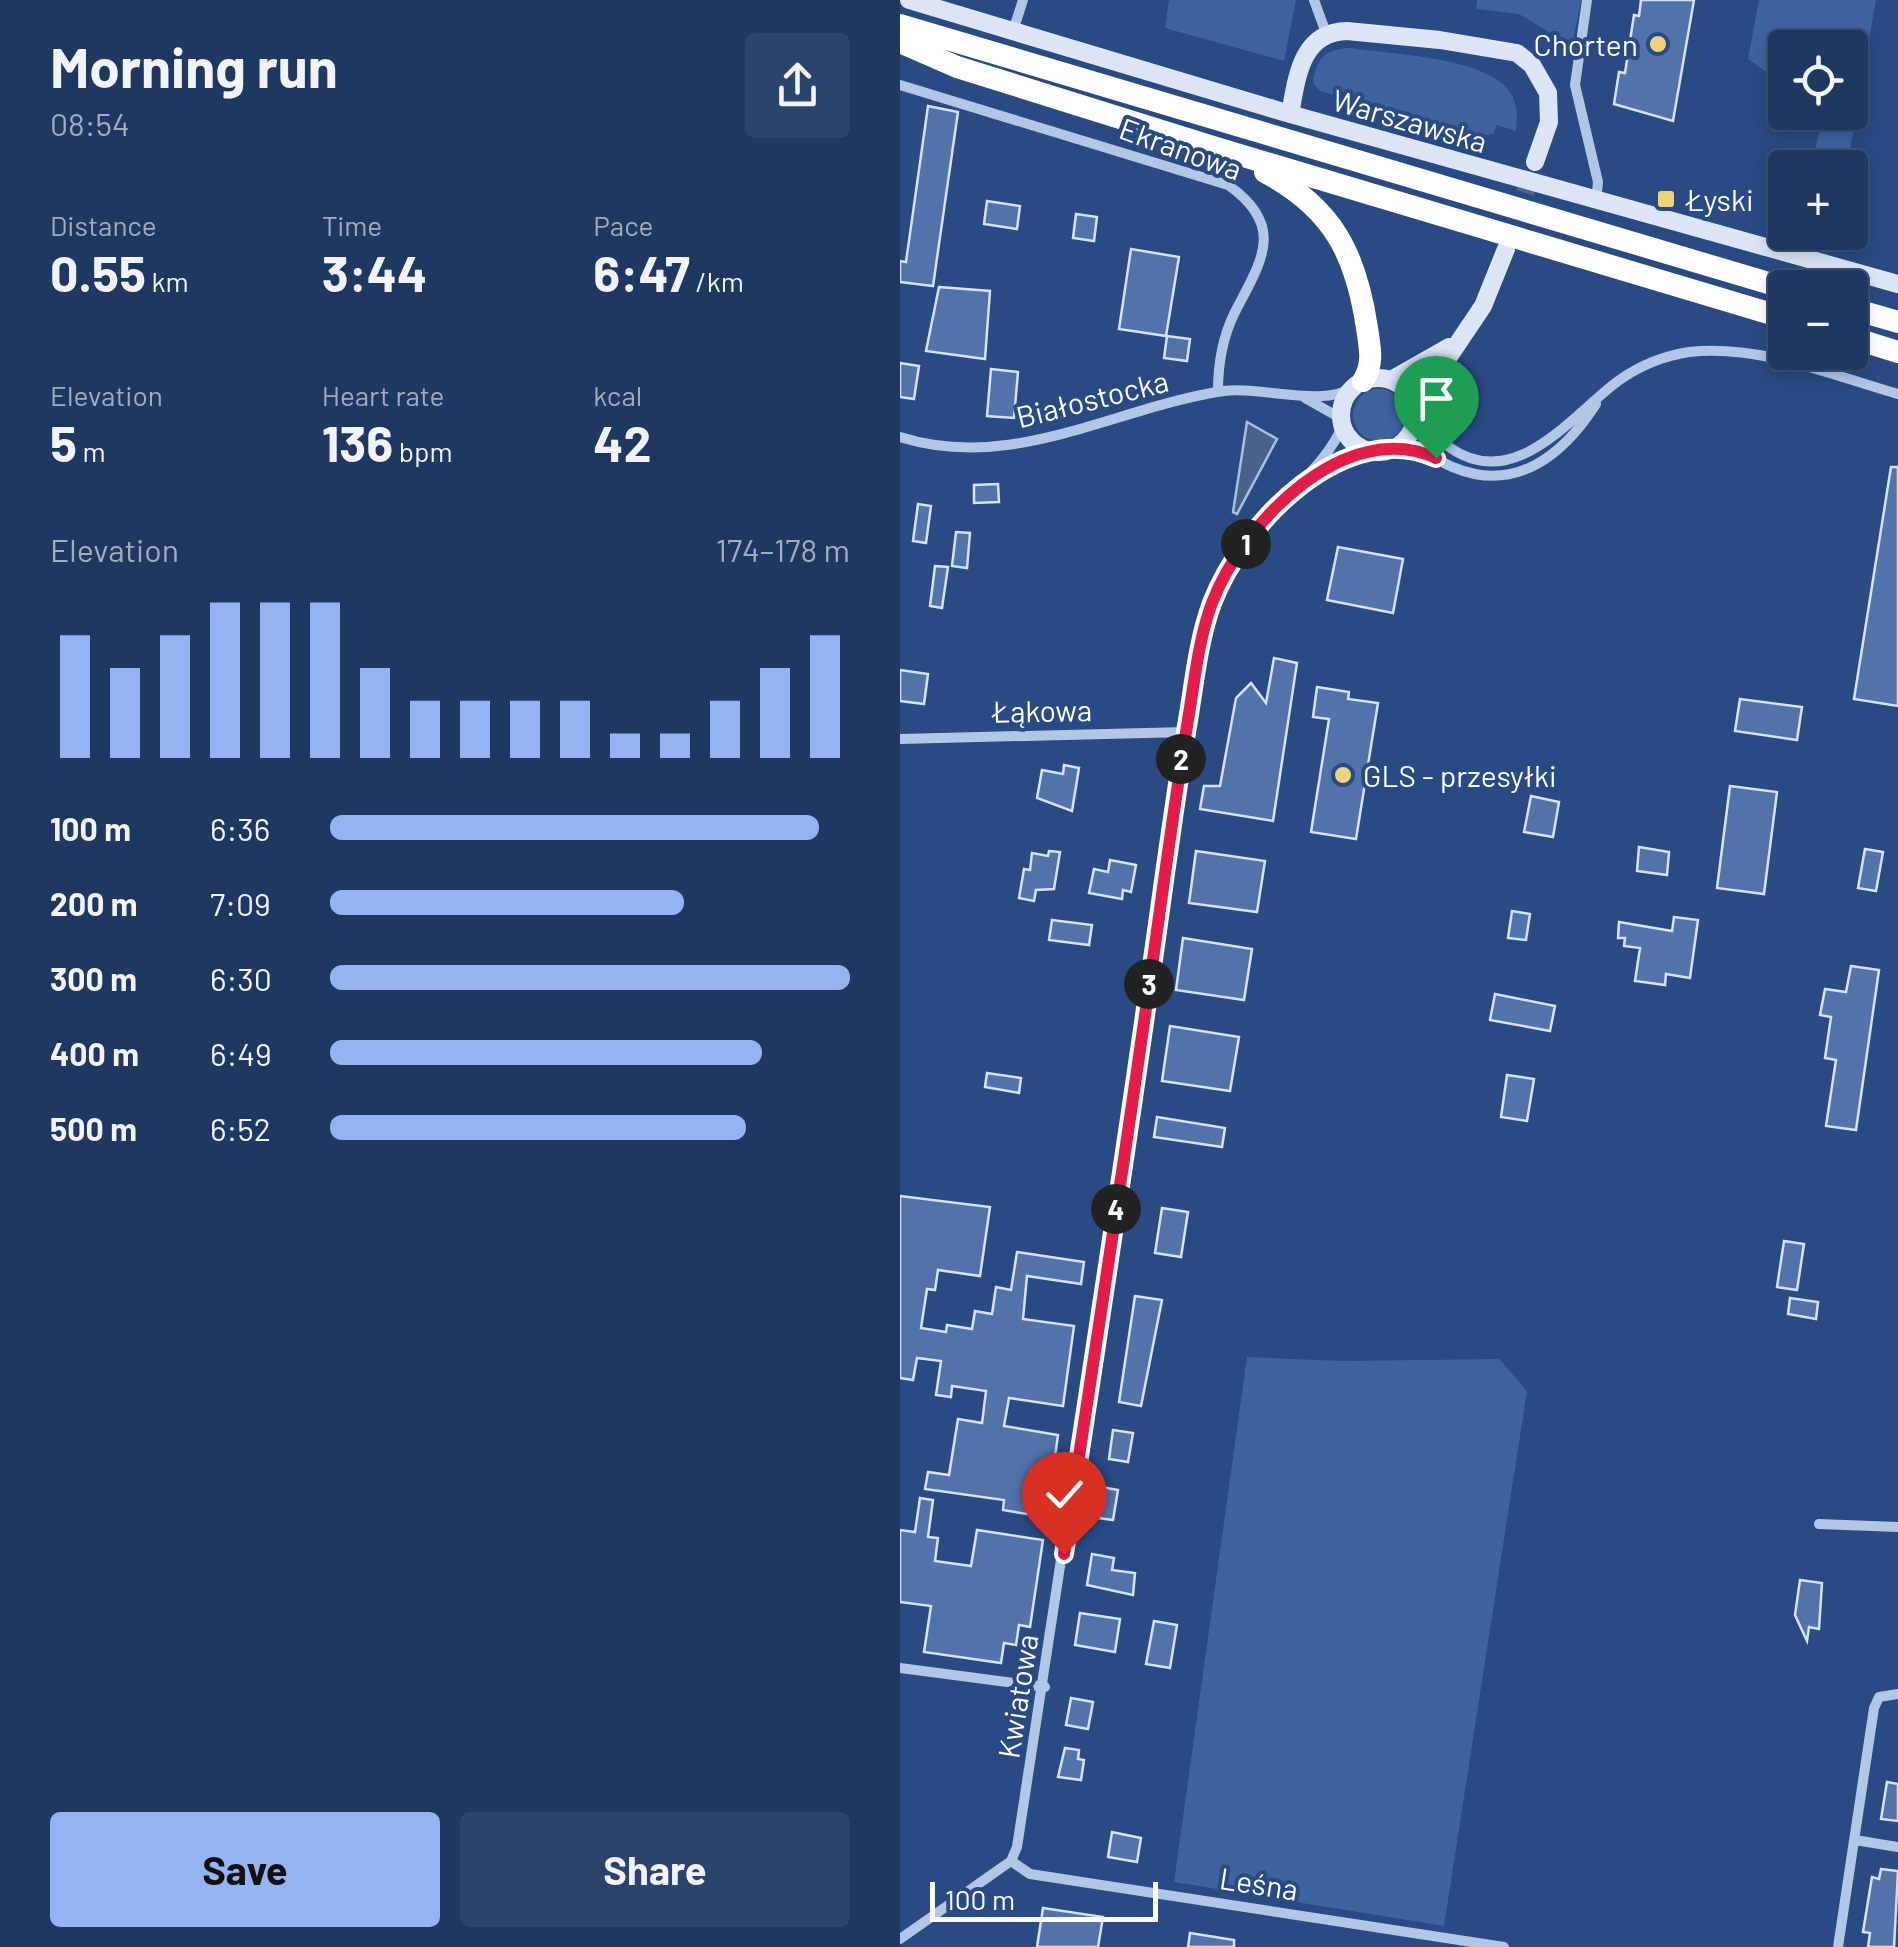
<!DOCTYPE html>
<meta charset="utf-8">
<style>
:root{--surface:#1f3862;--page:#2c436b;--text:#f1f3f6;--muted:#a1acbe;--line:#3c5277;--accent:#95b2f1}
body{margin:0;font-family:Barlow,sans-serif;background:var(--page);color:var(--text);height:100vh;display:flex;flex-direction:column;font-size:38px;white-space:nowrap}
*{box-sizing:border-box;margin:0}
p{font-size:32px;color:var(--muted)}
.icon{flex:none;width:55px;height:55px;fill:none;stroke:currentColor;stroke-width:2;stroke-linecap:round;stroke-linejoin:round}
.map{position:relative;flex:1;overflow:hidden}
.details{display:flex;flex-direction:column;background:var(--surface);width:900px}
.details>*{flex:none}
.tools{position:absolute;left:868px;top:30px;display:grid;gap:20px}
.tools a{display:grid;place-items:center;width:100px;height:100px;border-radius:10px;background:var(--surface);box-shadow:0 5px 15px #0003,0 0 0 2px var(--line);font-size:50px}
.scale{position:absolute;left:30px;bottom:25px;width:228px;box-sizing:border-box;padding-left:10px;border:5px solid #fff;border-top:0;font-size:28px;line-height:35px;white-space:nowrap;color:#fff;-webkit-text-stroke:8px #294a82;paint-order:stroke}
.pin{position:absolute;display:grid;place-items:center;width:85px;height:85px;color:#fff;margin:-102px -42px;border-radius:50% 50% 50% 0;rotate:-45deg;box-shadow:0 0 10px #0007}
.pin .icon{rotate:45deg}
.km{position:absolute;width:50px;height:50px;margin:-25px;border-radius:50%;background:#222;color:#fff;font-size:28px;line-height:50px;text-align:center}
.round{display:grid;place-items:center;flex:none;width:105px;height:105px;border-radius:10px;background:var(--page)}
.headline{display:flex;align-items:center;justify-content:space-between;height:170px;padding:0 50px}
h1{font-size:55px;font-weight:700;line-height:75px}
.metrics{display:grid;grid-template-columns:repeat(3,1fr);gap:15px;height:170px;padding:10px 50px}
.metrics div{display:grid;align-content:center}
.metrics b{font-size:50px;font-weight:700}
.metrics small{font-size:28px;font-weight:400}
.metrics p{font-size:28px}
.chart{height:280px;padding:20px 50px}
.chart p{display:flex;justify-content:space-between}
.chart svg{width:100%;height:180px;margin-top:10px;stroke:var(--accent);stroke-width:6}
.primary-button{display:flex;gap:20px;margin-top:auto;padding:20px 50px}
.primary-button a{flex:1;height:115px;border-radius:10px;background:var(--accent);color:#111;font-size:40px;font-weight:700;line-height:115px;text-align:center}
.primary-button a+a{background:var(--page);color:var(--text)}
ul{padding:0 50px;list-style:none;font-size:32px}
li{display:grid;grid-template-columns:160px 120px 1fr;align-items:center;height:75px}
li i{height:25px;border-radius:12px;background:var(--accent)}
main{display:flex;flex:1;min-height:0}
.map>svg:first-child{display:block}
.green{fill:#3e639f}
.water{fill:#4a628a;stroke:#a7c0e6;stroke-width:2.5}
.building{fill:#5273aa;stroke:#d5e1f5;stroke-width:2.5}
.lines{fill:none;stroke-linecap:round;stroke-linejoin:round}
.secondary-tunnel{stroke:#496595;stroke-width:18;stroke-dasharray:18 9;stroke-linecap:butt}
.street{stroke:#b2c6e6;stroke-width:10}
.secondary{stroke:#dbe5f6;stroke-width:18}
.highway{stroke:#fff;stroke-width:22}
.route-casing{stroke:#fff;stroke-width:20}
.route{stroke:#e11d48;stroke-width:12}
.poi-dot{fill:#edd379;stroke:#294a82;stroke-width:4}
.labels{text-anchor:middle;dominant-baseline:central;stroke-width:8;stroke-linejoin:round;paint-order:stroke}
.poi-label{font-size:30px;fill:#fff;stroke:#294a82;text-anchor:start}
.street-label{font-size:30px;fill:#fff;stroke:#294a82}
</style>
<main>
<section class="details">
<div class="headline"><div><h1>Morning run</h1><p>08:54</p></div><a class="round"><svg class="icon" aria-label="share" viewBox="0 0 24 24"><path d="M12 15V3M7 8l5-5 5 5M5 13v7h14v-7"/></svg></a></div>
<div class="metrics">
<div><p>Distance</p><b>0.55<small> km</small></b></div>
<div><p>Time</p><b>3:44</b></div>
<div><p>Pace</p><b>6:47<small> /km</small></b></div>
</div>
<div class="metrics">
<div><p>Elevation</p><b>5<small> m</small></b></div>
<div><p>Heart rate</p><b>136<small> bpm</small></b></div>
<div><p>kcal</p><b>42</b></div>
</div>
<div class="chart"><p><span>Elevation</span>174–178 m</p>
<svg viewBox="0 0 160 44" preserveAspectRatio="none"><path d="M5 44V14M15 44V22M25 44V14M35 44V6M45 44V6M55 44V6M65 44V22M75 44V30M85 44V30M95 44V30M105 44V30M115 44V38M125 44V38M135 44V30M145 44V22M155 44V14"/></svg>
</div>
<ul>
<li><b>100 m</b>6:36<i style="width:94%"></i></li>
<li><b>200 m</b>7:09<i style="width:68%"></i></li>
<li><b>300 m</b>6:30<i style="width:100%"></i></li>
<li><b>400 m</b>6:49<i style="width:83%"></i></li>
<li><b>500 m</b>6:52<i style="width:80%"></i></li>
</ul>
<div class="primary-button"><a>Save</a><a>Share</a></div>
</section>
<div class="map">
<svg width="998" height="1947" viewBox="0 0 998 1947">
<rect width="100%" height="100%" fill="#294a82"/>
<g class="green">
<path d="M 269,0 L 396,0 L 384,61 L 265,28 Z"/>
<path d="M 577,0 L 681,0 L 672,46 L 619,14 L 576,9 Z"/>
<path d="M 859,0 L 976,0 L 947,167 L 910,167 L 925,113 L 950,112 L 950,48 L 885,48 L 885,85 L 848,59 Z"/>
<path d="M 450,48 C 491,54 576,57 605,86 C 618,99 618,114 616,131 L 597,125 L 593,134 L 568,137 L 539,132 L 509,116 L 420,91 L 413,83 C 416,58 426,49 450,48 Z"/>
<circle cx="479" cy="415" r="26"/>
<path d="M 347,1357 L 442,1361 L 599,1359 L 627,1391 L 544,1926 L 274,1882 Z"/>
</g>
<path class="water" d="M 347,422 L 377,439 L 337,514 L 333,512 Z"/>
<g class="building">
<path d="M 741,0 L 794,0 L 773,121 L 714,104 L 719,72 L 725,73 L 734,15 L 739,16 Z"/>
<path d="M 28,106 L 58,112 L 33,286 L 0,282 L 0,261 L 6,262 Z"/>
<path d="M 87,201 L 120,206 L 117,229 L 84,224 Z"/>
<path d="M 176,214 L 197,217 L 194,241 L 173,238 Z"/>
<path d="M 231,249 L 279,257 L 266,336 L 219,329 Z"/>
<path d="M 39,287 L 90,291 L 85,359 L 26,351 Z"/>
<path d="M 267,336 L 290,339 L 287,361 L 264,358 Z"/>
<path d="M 0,363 L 19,366 L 14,399 L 0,397 Z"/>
<path d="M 91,369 L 118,372 L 114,418 L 87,416 Z"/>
<path d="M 991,467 L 998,467 L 998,706 L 954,699 Z"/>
<path d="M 98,484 L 99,502 L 74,503 L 74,485 Z"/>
<path d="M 18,504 L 31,506 L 26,543 L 13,541 Z"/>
<path d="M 56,532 L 70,533 L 67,568 L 52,566 Z"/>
<path d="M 438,547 L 503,559 L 493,613 L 427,600 Z"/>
<path d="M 35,566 L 48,567 L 42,608 L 30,606 Z"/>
<path d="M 374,658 L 397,663 L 373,821 L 300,809 L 304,786 L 320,786 L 336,698 L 351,683 L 366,703 Z"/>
<path d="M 0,670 L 28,674 L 24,704 L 0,701 Z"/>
<path d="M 417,687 L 449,692 L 448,699 L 478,703 L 456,839 L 411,832 L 429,719 L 413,717 Z"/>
<path d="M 840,699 L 902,707 L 897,740 L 835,731 Z"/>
<path d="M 164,765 L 179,768 L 172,811 L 137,798 L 142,770 L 163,774 Z"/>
<path d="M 830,786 L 877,792 L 864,894 L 817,888 Z"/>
<path d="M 631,796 L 659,802 L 653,837 L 624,832 Z"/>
<path d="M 739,847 L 769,852 L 767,875 L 737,871 Z"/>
<path d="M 965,849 L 983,852 L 976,891 L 958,888 Z"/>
<path d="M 149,851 L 160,852 L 154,889 L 136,890 L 134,901 L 119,898 L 124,869 L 130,870 L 132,853 L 148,856 Z"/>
<path d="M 296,851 L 365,861 L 357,912 L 289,903 Z"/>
<path d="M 210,860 L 236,865 L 231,892 L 223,890 L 222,899 L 189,893 L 194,869 L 208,872 Z"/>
<path d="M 612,911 L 630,914 L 626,940 L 608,938 Z"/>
<path d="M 774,917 L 798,920 L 790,978 L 766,974 L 765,985 L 735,981 L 740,948 L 724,946 L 725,938 L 718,938 L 719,922 L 772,931 Z"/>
<path d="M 152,920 L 192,925 L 189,945 L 149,940 Z"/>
<path d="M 283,938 L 352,949 L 344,1000 L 276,990 Z"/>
<path d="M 951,966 L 979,970 L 956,1130 L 926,1126 L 936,1060 L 925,1058 L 931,1017 L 920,1015 L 925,989 L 946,992 Z"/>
<path d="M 595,994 L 655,1006 L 650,1031 L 590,1020 Z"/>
<path d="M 270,1026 L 339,1037 L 330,1091 L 262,1081 Z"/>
<path d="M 87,1073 L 121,1078 L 119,1093 L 85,1087 Z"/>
<path d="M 607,1075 L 634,1079 L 627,1121 L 601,1117 Z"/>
<path d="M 257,1117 L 325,1128 L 322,1147 L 254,1137 Z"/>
<path d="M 0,1196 L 90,1207 L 80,1276 L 38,1270 L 35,1290 L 27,1289 L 21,1328 L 46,1332 L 47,1325 L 72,1329 L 75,1311 L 92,1314 L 96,1287 L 111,1290 L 117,1252 L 184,1262 L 181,1284 L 127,1276 L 123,1319 L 174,1326 L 163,1406 L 109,1398 L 104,1426 L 158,1435 L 152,1479 L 139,1477 L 133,1515 L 103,1510 L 104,1500 L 25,1489 L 28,1472 L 49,1475 L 58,1419 L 82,1423 L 86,1391 L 52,1386 L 51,1397 L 36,1395 L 41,1361 L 17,1358 L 13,1380 L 0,1378 Z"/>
<path d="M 262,1208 L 288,1212 L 281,1257 L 255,1253 Z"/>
<path d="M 884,1241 L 904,1244 L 897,1290 L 877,1287 Z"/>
<path d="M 235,1296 L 262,1300 L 241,1406 L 219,1402 Z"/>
<path d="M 890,1298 L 918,1302 L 916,1319 L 888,1314 Z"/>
<path d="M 213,1430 L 233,1433 L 228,1462 L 209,1459 Z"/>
<path d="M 196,1486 L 218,1490 L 213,1520 L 191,1517 Z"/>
<path d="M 20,1498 L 33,1500 L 28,1537 L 38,1538 L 35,1561 L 71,1566 L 77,1530 L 143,1540 L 130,1627 L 119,1625 L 116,1645 L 104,1643 L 101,1663 L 24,1652 L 31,1606 L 0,1602 L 0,1530 L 15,1532 Z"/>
<path d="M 192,1554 L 214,1558 L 212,1570 L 235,1573 L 233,1595 L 187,1585 Z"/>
<path d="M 900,1580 L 922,1583 L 919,1629 L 909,1627 L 907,1641 L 895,1615 Z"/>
<path d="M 180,1613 L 220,1619 L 215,1652 L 175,1645 Z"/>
<path d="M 254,1621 L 277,1625 L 270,1668 L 246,1664 Z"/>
<path d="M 171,1698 L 193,1702 L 188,1729 L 166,1725 Z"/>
<path d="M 165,1748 L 179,1750 L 178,1759 L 184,1760 L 181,1780 L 158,1777 Z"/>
<path d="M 987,1782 L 998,1784 L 998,1821 L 981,1819 Z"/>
<path d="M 212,1832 L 241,1838 L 237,1862 L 208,1857 Z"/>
<path d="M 981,1869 L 998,1871 L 994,1947 L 968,1947 L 970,1933 L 963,1932 L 972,1877 L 979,1879 Z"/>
<path d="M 143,1908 L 203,1917 L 198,1947 L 137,1947 Z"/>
<path d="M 290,1933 L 334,1940 L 334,1947 L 288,1947 Z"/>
</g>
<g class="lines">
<path class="secondary-tunnel" d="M 608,244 L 633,169"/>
<g class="street">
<path d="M 414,0 L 426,33"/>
<path d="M 687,0 L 675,85 L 698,182 L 696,202"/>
<path d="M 113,31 L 123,0"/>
<path d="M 0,85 L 328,185 C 388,227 360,263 334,314 C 322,339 318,365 318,391"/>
<path d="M 405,398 L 442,419"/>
<path d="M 515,416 C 523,431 536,438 549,447 C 615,494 671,416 718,381 C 739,366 763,356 789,352 C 860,344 931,375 998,394"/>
<path d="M 0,437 C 111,472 211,410 317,392 C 357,384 421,409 454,387"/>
<path d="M 497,447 C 520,447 535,460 555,468 C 617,493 664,454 696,404"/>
<path d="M 399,488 L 450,455 L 479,452"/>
<path d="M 0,739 L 286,732"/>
<path d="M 919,1524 L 998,1527"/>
<path d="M 0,1668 L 145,1687"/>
<path d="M 955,1840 L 998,1847"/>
<path d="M 111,1861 L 130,1874 L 604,1947"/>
<path d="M 0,1939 L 111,1861 L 117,1847 L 302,639 C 314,593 336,551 369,516 C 393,489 430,459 443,424"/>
<path d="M 938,1947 L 974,1708 L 979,1697 L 998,1694"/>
</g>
<g class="secondary">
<path d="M 9,0 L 390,114 L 998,284"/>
<path d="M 390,114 C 397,77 401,32 447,31 L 540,40 L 617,53 L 632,65 L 648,93 L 649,122 L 635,162"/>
<circle cx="478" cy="415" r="37"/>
<path d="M 491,380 L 549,347"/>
<path d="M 515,407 L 583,306 L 606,249"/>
</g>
<g class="highway">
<path d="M 0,25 L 885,288"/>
<path d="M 0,42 L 57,67 L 313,147 L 885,318"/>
<path d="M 365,172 C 433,208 456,254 467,328 C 470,348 474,364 463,381"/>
<path d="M 950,308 L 998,322"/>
<path d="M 950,337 L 998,352"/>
</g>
</g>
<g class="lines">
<g class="route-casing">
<path id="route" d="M 164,1554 C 196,1346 228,1139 257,931 C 267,859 277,786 289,714 C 295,677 299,638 312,603 C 343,522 446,417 536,458"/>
</g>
<use href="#route" class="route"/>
</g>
<g class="poi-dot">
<circle cx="758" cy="44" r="10"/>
<rect x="756" y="189" width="20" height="20" rx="5"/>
<circle cx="443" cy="775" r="10"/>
</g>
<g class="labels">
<g class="poi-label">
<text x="738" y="44" text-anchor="end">Chorten</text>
<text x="786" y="199">Łyski</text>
<text x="463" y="775">GLS - przesyłki</text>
</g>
<g class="street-label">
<text transform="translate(510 120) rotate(16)">Warszawska</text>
<text transform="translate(281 148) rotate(20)">Ekranowa</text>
<text transform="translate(192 398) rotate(-14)">Białostocka</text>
<text transform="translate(142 710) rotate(-1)">Łąkowa</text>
<text transform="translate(117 1696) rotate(-81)">Kwiatowa</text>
<text transform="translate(359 1883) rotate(9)">Leśna</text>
</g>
</g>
</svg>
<div class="tools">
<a><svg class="icon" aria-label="locate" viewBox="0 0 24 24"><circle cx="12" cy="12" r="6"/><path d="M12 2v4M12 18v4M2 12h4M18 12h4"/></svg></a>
<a>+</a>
<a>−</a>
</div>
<div class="scale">100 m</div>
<div class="pin" style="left:536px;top:458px;background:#1e9e55"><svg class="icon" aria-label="arrive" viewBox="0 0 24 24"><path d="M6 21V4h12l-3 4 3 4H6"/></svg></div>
<div class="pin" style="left:164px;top:1554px;background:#d93025"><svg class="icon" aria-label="check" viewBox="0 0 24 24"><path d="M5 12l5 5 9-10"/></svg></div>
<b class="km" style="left:346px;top:544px">1</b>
<b class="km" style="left:281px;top:759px">2</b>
<b class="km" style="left:249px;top:984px">3</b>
<b class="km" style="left:216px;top:1209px">4</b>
</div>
</main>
